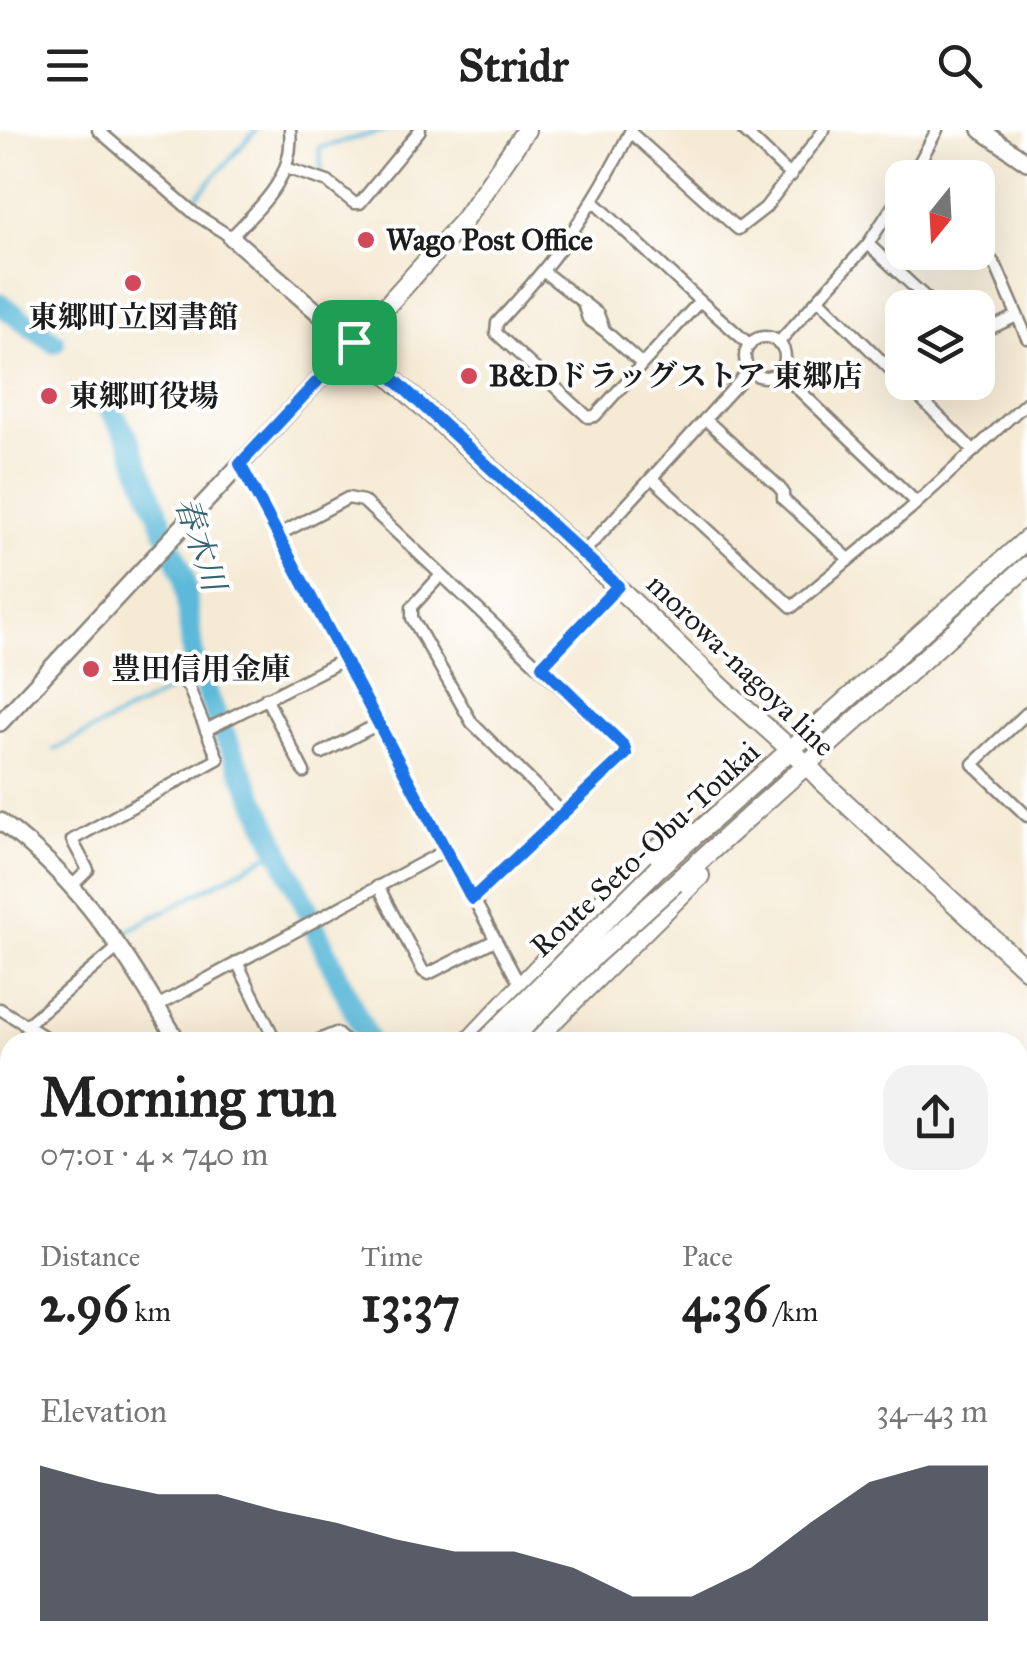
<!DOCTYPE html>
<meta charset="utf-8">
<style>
:root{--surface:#fff;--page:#f2f2f2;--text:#222;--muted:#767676;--accent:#111827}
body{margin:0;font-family:"IM FELL Great Primer","Noto Serif JP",serif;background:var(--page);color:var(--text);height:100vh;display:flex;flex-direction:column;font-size:38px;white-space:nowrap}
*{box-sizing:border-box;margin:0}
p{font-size:32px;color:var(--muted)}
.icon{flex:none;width:55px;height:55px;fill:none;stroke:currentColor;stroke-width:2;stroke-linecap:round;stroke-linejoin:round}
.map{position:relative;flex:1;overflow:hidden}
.drawer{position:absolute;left:0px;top:902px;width:1028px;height:642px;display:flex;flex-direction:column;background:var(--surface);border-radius:30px 30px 0 0;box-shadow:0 10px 40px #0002}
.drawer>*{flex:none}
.needle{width:65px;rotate:198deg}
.controls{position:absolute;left:885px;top:30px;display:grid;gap:20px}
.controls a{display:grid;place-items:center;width:110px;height:110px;border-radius:20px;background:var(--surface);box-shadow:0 10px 40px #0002;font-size:50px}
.pin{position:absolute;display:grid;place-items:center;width:85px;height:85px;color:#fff;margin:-42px;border-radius:20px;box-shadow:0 5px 15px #0006}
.round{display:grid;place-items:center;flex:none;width:105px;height:105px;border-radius:30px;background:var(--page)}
.summary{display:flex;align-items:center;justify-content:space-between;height:170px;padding:0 40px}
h1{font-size:55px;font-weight:700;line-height:75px}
.stats{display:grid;grid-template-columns:repeat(3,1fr);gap:15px;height:170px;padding:10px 40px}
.stats div{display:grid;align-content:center}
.stats b{font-size:50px;font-weight:700}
.stats small{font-size:28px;font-weight:400}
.stats p{font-size:28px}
.chart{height:280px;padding:20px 40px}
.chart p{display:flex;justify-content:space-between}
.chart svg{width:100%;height:180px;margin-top:10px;fill:var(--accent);opacity:.7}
header{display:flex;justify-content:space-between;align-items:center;height:130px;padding:0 40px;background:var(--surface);font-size:45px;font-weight:700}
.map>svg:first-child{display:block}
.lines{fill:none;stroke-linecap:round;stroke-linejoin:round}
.stream{stroke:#5bb9d9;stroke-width:4}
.river{stroke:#5bb9d9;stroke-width:22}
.street-casing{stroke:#888378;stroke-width:15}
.secondary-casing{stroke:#888378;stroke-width:20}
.primary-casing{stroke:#888378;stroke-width:22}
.street{stroke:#fff;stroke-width:10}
.secondary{stroke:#fff;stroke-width:15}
.primary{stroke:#fff;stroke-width:18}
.primary-bridge-casing{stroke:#888378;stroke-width:22;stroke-linecap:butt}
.primary-bridge{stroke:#fff;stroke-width:18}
.route-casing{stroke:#fff;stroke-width:20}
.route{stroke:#1a73e8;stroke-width:12}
.poi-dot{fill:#d1495b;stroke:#fff;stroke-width:4}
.labels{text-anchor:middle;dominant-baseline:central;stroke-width:8;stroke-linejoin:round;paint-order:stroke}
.poi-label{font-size:30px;font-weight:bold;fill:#1c1c1c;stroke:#fff;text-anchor:start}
.street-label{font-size:30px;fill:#1c1c1c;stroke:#fff}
.water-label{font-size:32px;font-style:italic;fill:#386371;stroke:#fff}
</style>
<header><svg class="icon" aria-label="menu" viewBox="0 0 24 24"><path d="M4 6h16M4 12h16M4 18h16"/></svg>Stridr<svg class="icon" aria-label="search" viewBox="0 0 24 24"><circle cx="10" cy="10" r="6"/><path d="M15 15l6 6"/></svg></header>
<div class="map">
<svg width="1027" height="1543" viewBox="0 0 1027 1543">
<rect width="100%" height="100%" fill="#fff"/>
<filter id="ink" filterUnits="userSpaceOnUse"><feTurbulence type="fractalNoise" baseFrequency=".01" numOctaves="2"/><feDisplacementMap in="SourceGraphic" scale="20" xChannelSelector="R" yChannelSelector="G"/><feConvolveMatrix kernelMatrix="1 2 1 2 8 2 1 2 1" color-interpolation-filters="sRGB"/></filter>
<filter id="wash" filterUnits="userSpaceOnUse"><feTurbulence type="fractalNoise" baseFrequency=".0048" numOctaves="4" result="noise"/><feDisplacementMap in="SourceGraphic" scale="40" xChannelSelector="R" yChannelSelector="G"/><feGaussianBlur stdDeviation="2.25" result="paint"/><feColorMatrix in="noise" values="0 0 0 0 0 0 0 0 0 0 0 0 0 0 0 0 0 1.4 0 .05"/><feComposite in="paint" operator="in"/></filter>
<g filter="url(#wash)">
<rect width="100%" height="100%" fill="#f5ead4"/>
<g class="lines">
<g class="stream">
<path d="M 305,41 L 322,41 L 319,18 L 386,0"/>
<path d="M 191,73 L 256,0"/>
<path d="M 54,620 L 178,556 L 203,551"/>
<path d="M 127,801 L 278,720"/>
<path d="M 835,1535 L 840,1543"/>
<path d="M 729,1543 L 744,1535"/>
</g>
<g class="river">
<path d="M 0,174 L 54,212"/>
<path d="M 101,265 L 128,308 L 184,447 L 193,527 L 217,588"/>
<path d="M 222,600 L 310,785"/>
<path d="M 314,796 L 369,912"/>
<path d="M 652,1535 L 655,1543"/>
</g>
</g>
</g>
<g filter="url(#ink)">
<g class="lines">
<g class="street-casing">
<g id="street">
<path d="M 98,0 L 195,84 L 231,107 C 261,76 295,47 290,0"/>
<path d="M 631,0 C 593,78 556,130 497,193 L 496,203 L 588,287 L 595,286 L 700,171 L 750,215"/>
<path d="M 743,0 L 791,46"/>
<path d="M 630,2 L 738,99 L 765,78 L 824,0"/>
<path d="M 286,38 L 328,52 L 354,73 L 360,73 L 420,0"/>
<path d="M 911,48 L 937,0"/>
<path d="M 594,72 L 700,171"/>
<path d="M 978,111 L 997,138 L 1027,208"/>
<path d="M 868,114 L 937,178"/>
<path d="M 544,142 L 598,184 L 604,200 L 642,234"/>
<path d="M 820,170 L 902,251"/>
<path d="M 584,176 L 588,189 L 604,200"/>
<path d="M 978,204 L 1017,186"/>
<circle cx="765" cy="227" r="20"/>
<path d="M 778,213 L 868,114 L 902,62"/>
<path d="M 779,241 L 916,372"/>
<path d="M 904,252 L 974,321"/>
<path d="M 705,289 L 777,355 L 783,362 L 783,369 L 849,429"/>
<path d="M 240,334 L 522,859"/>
<path d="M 652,348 L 792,477 L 910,379 L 1027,272"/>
<path d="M 280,404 L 348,368 L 363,371 L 626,619 L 625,624 L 473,769"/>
<path d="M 583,423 L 750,240"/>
<path d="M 441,445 L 412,477 L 412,488 L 472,593 L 562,682"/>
<path d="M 172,537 L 189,558 L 206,600"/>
<path d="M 542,537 L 618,456"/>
<path d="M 266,568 L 304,642"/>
<path d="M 1027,583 L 973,634 L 1027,686"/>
<path d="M 322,623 L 380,593"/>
<path d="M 74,754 L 88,740 L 72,710 L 218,629 L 206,600 L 345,529"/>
<path d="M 378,756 L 423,841 L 428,844 L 495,810"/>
<path d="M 237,832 L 276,912"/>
<path d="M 157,876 L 446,720"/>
<path d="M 0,879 L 53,912"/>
<path d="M 25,896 L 120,816"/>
<path d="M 314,912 L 336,903 L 346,912"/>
<path d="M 0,1158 L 10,1136"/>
<path d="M 3,1165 L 10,1198"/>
<path d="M 0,1282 L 10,1274"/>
<path d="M 0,1379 L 10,1378"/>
<path d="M 408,1535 L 409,1543"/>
<path d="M 624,1535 L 627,1543"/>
<path d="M 682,1535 L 689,1543"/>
<path d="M 858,1535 L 866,1543"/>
<path d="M 886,1535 L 902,1543"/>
<path d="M 91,1543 L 94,1535"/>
<path d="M 357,1543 L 360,1535"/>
<path d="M 713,1543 L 727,1535"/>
</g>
</g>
<g class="secondary-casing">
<g id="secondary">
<path d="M 981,0 L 1027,32"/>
<path d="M 0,593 L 353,213 L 231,107"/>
<path d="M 0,691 C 84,754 126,824 178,912"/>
<path d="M 1018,1398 L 1027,1388"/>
<path d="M 515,1535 L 519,1543"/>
<path d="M 877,1543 L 885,1535"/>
</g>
</g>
<g class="primary-casing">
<g id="primary">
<path d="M 526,0 L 464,90 L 353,213 C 476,324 597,436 716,552 C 751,586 789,615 822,651 L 1027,840"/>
<path d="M 658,738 L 1027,409"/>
<path d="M 675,753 L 1027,436"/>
<path d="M 468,912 L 584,789 L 649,727 L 671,707 L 696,703"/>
<path d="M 532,912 L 700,746"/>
<path d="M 0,1409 L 10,1398"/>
<path d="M 0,1427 L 10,1416"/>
<path d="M 0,1454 L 10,1444"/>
<path d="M 0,1473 L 10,1462"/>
</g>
</g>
<use href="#street" class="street"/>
<use href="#secondary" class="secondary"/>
<use href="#primary" class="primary"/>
<g class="primary-bridge-casing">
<g id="primary-bridge">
<path d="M 484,912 L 658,738"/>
<path d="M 509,912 L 596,824 L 675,753"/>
</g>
</g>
<use href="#primary-bridge" class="primary-bridge"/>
</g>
</g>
<g class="lines" filter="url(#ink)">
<g class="route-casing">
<path id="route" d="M 354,212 L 618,456 L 542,536 L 624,616 L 626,624 L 472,769 L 240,334 Z"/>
</g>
<use href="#route" class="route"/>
</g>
<g class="poi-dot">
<circle cx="366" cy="110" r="10"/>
<circle cx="133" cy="153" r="10"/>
<circle cx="469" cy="246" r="10"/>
<circle cx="49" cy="266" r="10"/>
<circle cx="91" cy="539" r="10"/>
</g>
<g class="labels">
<g class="poi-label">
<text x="386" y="110">Wago Post Office</text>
<text x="133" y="187" text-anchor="middle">東郷町立図書館</text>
<text x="489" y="246">B&amp;Dドラッグストア 東郷店</text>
<text x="69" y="266">東郷町役場</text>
<text x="111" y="539">豊田信用金庫</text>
</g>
<g class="street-label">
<text transform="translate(741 535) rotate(44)">morowa-nagoya line</text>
<text transform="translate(645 719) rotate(-43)">Route Seto-Obu-Toukai</text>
</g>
<g class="water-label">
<text transform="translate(200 414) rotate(72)">春木川</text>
</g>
</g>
</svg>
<div class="controls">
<a><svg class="needle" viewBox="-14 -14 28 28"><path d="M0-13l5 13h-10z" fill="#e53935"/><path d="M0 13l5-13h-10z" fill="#767676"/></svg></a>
<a><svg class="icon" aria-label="layers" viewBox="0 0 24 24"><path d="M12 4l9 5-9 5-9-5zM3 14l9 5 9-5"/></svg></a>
</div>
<div class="pin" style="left:354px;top:212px;background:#1e9e55"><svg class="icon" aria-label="arrive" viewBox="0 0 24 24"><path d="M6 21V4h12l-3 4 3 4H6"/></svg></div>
<section class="drawer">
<div class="summary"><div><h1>Morning run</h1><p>07:01 · 4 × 740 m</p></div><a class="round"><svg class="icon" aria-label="share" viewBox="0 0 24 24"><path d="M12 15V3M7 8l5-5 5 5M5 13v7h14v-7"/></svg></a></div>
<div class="stats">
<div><p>Distance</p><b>2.96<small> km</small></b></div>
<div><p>Time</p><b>13:37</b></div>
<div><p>Pace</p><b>4:36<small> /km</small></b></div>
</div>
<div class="chart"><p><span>Elevation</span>34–43 m</p>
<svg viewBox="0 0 160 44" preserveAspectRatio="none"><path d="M0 44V6L10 10L20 13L30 13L40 17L50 20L60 24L70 27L80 27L90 31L100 38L110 38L120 31L130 20L140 10L150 6L160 6V44z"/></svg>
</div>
</section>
</div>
